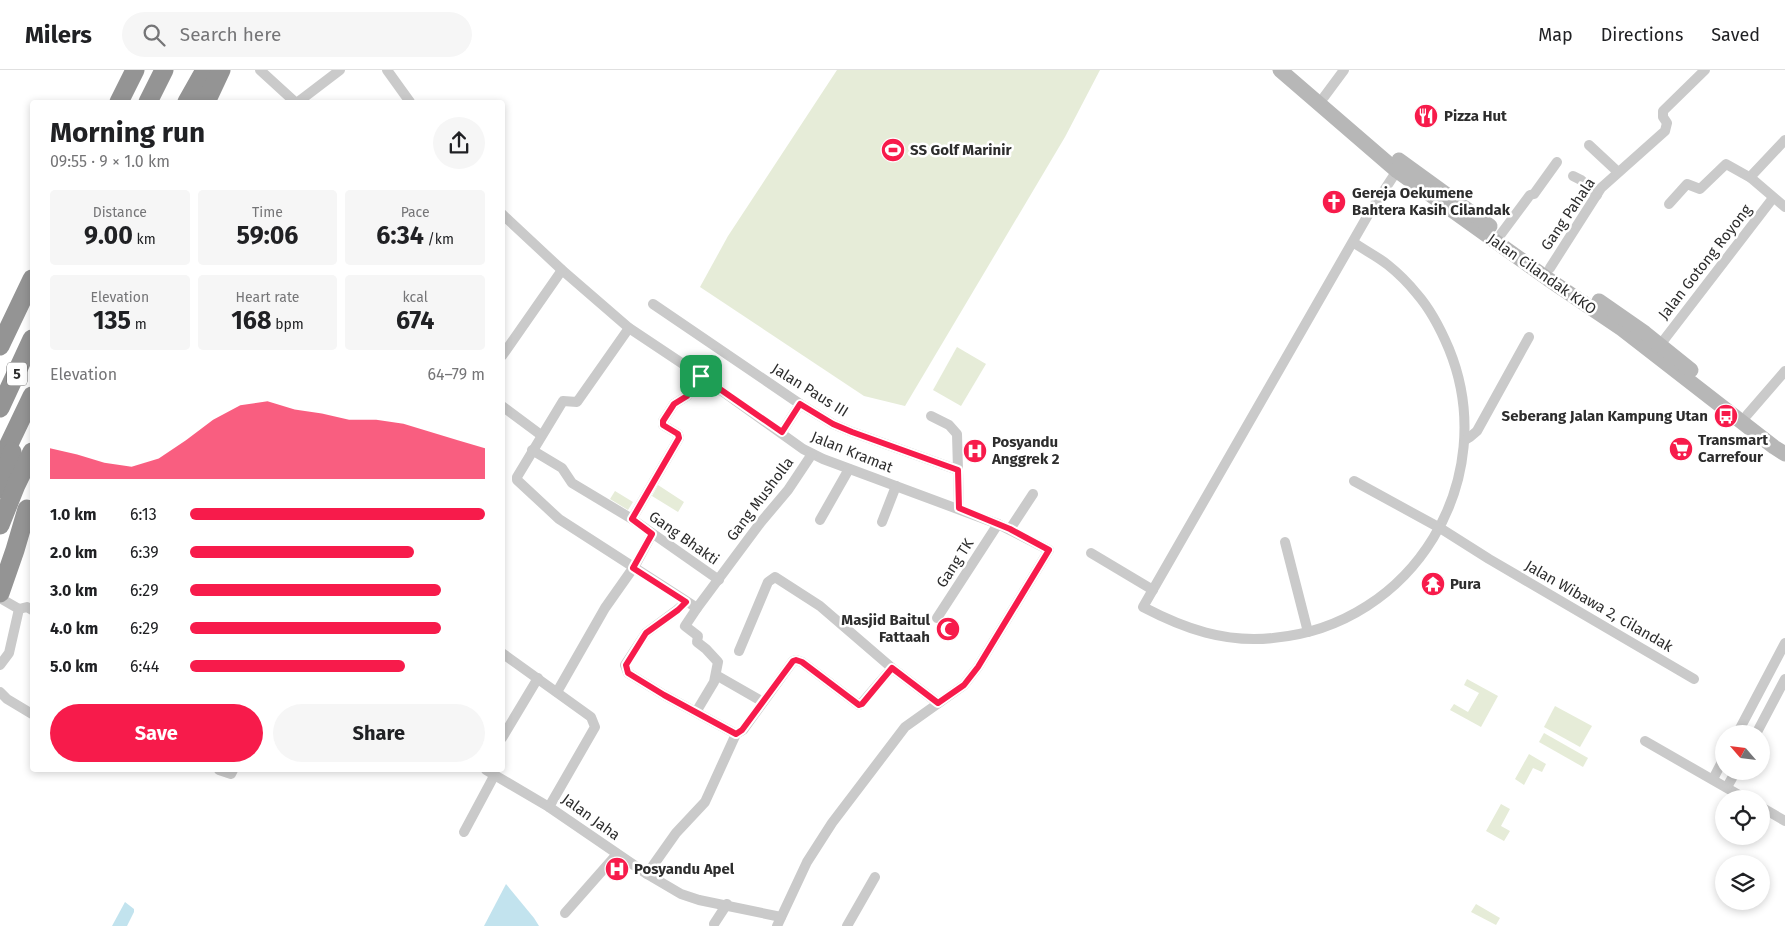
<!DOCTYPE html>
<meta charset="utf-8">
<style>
:root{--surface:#fff;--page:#f6f6f6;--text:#202124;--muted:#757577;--line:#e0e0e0;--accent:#f71b4b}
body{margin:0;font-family:"Fira Sans",sans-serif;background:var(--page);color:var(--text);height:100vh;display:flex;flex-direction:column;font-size:19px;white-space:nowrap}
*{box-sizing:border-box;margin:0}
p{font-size:16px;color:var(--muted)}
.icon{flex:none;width:28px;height:28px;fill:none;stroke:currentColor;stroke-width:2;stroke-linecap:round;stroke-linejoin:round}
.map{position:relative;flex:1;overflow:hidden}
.details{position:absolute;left:30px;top:30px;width:475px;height:672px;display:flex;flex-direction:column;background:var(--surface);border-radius:5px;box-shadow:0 2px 8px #0003}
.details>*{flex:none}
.needle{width:32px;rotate:298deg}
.controls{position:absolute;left:1715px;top:655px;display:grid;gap:10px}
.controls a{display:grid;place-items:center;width:55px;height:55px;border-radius:50%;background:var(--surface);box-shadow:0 2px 8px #0003;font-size:25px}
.pin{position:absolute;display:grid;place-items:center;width:42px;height:42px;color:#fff;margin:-21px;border-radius:10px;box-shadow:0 2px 8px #0006}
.round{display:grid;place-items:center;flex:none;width:52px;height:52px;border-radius:26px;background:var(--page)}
.overview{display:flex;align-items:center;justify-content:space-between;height:85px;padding:0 20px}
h1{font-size:28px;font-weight:700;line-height:38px}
.metrics{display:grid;grid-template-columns:repeat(3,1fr);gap:8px;height:85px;padding:5px 20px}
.metrics div{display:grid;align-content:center;border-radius:5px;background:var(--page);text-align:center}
.metrics b{font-size:25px;font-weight:700}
.metrics small{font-size:14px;font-weight:400}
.metrics p{font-size:14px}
.chart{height:140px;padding:10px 20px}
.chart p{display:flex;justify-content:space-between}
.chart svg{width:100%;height:90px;margin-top:5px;fill:var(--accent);opacity:.7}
.action{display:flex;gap:10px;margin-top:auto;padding:10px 20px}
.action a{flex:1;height:58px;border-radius:30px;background:var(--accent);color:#fff;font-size:20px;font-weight:700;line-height:58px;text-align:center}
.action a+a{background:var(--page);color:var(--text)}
ul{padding:0 20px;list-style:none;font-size:16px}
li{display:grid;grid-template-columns:80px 60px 1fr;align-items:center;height:38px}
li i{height:12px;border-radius:6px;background:var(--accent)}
header{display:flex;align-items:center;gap:30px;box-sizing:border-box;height:70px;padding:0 25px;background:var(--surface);border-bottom:1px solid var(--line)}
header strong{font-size:24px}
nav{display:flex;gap:28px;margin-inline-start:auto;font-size:18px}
.search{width:350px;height:45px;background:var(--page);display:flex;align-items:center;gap:12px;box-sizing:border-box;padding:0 18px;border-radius:28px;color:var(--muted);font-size:19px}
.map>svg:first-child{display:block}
.green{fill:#e6ecd8}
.water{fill:#c2e3ee}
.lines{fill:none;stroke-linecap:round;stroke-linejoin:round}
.street{stroke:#cacaca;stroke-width:10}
.secondary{stroke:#b7b7b7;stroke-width:15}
.highway{stroke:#949494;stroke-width:19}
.route-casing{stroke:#fff;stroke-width:10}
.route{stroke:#f71b4b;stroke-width:6}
.labels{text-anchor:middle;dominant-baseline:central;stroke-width:5;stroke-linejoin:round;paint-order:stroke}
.shield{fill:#fff;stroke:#6c6c6c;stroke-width:1}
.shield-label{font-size:14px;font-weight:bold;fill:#2d2d2d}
.poi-label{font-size:15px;font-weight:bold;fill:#2d2d2d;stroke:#fff;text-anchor:start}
.street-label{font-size:15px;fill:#2d2d2d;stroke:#fff}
</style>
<header>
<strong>Milers</strong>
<div class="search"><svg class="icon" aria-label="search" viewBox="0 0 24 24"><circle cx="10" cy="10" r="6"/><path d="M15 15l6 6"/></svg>Search here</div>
<nav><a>Map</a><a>Directions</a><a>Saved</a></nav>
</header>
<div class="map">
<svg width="1785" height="856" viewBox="0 0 1785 856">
<rect width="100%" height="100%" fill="#fff"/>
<g class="green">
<path d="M 837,0 L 1100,0 L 1065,67 L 905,336 L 864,326 L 700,217 L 728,166 Z"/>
<path d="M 957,277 L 986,294 L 961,336 L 933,320 Z"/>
<path d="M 658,415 L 684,432 L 678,442 L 652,426 Z"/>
<path d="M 615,421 L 633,432 L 628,440 L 610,429 Z"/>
<path d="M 1467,609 L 1498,626 L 1481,657 L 1450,640 L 1454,634 L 1468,642 L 1479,623 L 1464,615 Z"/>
<path d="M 1555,636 L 1592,656 L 1580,677 L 1544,657 Z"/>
<path d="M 1544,663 L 1588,688 L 1583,697 L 1539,672 Z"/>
<path d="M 1529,684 L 1546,694 L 1542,702 L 1533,698 L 1524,715 L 1515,709 Z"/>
<path d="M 1501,734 L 1510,739 L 1501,756 L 1510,761 L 1504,771 L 1486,761 Z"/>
<path d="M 1476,834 L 1500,848 L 1496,855 L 1471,842 Z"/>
</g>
<g class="water">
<path d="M 506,814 L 534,848 L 539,856 L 484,856 Z"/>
<path d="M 125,832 L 134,839 L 134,842 L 127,856 L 112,856 Z"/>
</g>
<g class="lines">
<g class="street">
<path d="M 260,0 L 295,32"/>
<path d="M 387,0 L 410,32"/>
<path d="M 1324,27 L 1344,0"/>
<path d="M 298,32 L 340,0"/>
<path d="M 1785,70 L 1753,104 L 1751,108 L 1785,137"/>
<path d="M 1589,75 L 1618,102"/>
<path d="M 1573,106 L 1581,110 L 1597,125"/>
<path d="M 1669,134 L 1687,114 L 1700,119 L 1726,94 L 1751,108"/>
<path d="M 502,144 L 562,200 L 629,258 L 701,306 L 803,379 L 823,389 L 998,454 L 1049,480 L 978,597 L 964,615 L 905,657 L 832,753 L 807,792 L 777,856"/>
<path d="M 1501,164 L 1530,125 L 1534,124 L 1557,92"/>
<path d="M 1353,172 C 1364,180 1377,186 1388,195 C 1398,203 1409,214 1417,224 C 1431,240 1441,260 1449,279 C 1502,409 1413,556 1273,568 C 1225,573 1185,559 1143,537 L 1368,145 L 1400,96"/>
<path d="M 1550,198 L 1601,118 L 1665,61 L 1667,53 L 1663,47 L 1663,41 L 1705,0"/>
<path d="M 653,234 L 800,334 L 833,354 L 852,362 L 958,400 L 959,438"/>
<path d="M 629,258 L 577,332 L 563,331 L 517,407 L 517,410 L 559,449 L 697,538 L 761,452 L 788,420 L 812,384"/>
<path d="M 1660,275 L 1773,128"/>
<path d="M 502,286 L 562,200"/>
<path d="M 701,306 L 687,326 L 674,334 L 663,351 L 663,355 L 678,364 L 679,368 L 632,449 L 719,510"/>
<path d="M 502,336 L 541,365"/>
<path d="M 1747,345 L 1785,301"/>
<path d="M 931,346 L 949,355 L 957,364 L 958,400"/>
<path d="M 782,362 L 800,334"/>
<path d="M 1465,370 L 1470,367 L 1477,361 L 1529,267"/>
<path d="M 532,380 L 562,398 L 572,413 L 632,449"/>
<path d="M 1354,411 L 1440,458 L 1489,489 L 1694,609"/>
<path d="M 820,450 L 849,399"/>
<path d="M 882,452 L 896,416"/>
<path d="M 1010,459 L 1033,424"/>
<path d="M 1285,472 L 1308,562"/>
<path d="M 1091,483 L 1153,520"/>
<path d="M 0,528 L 19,539 L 27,537 L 32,540"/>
<path d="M 686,532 L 677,540 L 646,563 L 625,595 L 628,603 L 664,625 L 736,664 L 743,660 L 793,591 L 796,590 L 802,592 L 859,635 L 861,634 L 892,598"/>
<path d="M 937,548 L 998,454"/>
<path d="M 739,581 L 768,512 L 775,507 L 820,536 L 892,598 L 938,633"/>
<path d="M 502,583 L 591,647 L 595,657 L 549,737 L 647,804 L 681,824 L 699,830 L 781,847"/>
<path d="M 0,595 L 9,583 L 19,539"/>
<path d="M 716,605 L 763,632"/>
<path d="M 0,622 L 7,629 L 32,644"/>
<path d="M 557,622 L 605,538 L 636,494 L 652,464"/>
<path d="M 696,642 L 714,612 L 718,592 L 706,579 L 697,572 L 698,566 L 685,556 L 697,538"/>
<path d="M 1737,664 L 1785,573"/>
<path d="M 1756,664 L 1785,609"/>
<path d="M 502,668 L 538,608"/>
<path d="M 1645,671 L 1746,729"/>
<path d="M 219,700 L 231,704 L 233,700"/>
<path d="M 486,700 L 549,737"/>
<path d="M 1713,709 L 1724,688"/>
<path d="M 1727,717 L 1736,701"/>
<path d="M 1761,737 L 1785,751"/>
<path d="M 464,762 L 494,706"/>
<path d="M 647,804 L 676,763 L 705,732 L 736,664"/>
<path d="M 565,843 L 617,784"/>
<path d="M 714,854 L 727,834"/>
<path d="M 847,856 L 875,807"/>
</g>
<g class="secondary">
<path d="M 1280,0 L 1397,101 L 1548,209 L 1622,259 L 1774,377 L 1785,384"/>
<path d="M 1399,90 L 1490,156"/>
<path d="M 1599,231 L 1645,263 L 1691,300"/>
</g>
<g class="highway">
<path d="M 119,32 L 135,0"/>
<path d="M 148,32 L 164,0"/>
<path d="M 187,32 L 205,0"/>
<path d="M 206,32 L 221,0"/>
<path d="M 0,276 L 32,209"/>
<path d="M 0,338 L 32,269"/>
<path d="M 0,393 L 32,326"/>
<path d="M 0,419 L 12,382"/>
<path d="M 0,455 L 16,415 L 32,382"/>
<path d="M 0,523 L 15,480 L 27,439"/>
</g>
</g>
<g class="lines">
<g class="route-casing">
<path id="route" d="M 701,306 L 782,362 L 800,334 L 833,354 L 852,362 L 958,400 L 959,438 L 1010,459 L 1049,480 L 978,597 L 964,615 L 938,633 L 892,598 L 862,634 L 859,635 L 802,592 L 796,590 L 793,591 L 742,660 L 736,664 L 664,625 L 628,603 L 626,595 L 646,563 L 678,540 L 686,532 L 633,498 L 652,464 L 632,449 L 679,368 L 678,364 L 663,355 L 663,351 L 674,334 L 687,326 Z"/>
</g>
<use href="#route" class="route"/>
</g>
<defs>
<g id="restaurant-disc" transform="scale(1.25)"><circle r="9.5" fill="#f71b4b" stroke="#fff"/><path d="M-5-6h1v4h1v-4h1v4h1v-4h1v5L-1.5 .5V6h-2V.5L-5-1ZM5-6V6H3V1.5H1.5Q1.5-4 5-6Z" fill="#fff"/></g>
<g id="stadium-disc" transform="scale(1.25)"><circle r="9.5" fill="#f71b4b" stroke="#fff"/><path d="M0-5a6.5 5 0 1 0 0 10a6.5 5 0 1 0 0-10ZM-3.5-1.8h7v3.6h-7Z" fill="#fff"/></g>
<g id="church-disc" transform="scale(1.25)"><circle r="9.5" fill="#f71b4b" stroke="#fff"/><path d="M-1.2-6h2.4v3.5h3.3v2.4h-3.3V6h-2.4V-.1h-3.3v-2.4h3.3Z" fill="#fff"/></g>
<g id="bus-disc" transform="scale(1.25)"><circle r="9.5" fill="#f71b4b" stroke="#fff"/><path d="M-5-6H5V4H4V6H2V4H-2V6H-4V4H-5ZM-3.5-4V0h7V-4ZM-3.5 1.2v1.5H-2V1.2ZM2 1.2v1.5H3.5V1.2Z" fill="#fff"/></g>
<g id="supermarket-disc" transform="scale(1.25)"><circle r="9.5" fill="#f71b4b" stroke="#fff"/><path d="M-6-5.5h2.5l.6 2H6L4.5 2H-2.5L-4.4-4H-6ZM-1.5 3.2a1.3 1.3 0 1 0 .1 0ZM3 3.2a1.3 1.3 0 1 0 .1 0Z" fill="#fff"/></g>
<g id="hospital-disc" transform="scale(1.25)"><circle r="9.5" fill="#f71b4b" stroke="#fff"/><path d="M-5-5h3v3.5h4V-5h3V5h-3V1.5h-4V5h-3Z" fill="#fff"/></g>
<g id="temple-disc" transform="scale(1.25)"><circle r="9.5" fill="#f71b4b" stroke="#fff"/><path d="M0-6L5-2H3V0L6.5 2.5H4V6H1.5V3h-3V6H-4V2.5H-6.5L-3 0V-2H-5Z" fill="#fff"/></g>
<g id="mosque-disc" transform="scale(1.25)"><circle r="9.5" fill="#f71b4b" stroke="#fff"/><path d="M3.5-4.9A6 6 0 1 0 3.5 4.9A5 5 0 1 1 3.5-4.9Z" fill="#fff"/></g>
</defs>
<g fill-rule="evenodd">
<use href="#restaurant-disc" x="1426" y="46"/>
<use href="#stadium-disc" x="893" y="80"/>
<use href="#church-disc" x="1334" y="132"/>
<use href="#bus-disc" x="1726" y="346"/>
<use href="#supermarket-disc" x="1681" y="379"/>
<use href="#hospital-disc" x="975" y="381"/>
<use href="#temple-disc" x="1433" y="514"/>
<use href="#mosque-disc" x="948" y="559"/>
<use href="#hospital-disc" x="617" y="799"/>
</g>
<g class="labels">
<rect class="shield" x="7" y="292.5" width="20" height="23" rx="4"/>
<g class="shield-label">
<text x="17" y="304">5</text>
</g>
<g class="poi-label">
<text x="1444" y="46">Pizza Hut</text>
<text x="910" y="80">SS Golf Marinir</text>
<text x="1352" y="123">Gereja Oekumene<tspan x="1352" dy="17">Bahtera Kasih Cilandak</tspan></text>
<text x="1708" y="346" text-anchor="end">Seberang Jalan Kampung Utan</text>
<text x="1698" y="370">Transmart<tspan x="1698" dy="17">Carrefour</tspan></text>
<text x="992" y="372">Posyandu<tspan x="992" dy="17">Anggrek 2</tspan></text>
<text x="1450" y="514">Pura</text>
<text x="930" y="550" text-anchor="end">Masjid Baitul<tspan x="930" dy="17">Fattaah</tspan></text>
<text x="634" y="799">Posyandu Apel</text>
</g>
<g class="street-label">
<text transform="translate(1568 144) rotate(-56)">Gang Pahala</text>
<text transform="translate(1705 192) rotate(-52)">Jalan Gotong Royong</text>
<text transform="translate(1542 204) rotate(35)">Jalan Cilandak KKO</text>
<text transform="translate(810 320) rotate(32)">Jalan Paus III</text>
<text transform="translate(852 382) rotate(22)">Jalan Kramat</text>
<text transform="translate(760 429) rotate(-53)">Gang Musholla</text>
<text transform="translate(684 468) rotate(35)">Gang Bhakti</text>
<text transform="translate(955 493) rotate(-57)">Gang TK</text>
<text transform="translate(1599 536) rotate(30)">Jalan Wibawa 2, Cilandak</text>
<text transform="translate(591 747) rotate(36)">Jalan Jaha</text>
</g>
</g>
</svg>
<div class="controls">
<a><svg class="needle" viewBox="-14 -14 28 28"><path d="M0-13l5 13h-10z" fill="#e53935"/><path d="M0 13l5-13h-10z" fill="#757577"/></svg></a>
<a><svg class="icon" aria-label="locate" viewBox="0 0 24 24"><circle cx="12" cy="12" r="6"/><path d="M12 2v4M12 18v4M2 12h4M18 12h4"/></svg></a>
<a><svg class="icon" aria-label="layers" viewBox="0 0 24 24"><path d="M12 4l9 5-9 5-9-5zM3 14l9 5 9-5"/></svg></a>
</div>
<div class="pin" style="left:701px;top:306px;background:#1e9e55"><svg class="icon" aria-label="arrive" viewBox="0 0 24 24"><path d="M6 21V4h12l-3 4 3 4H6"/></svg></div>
<section class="details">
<div class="overview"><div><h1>Morning run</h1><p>09:55 · 9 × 1.0 km</p></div><a class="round"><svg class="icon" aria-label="share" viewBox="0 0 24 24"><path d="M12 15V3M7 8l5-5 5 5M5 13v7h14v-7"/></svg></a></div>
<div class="metrics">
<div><p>Distance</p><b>9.00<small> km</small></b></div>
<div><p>Time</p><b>59:06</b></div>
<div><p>Pace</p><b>6:34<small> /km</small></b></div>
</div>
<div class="metrics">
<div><p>Elevation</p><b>135<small> m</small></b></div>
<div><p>Heart rate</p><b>168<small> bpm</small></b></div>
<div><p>kcal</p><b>674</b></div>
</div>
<div class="chart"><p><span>Elevation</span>64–79 m</p>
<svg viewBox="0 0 160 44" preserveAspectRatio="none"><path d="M0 44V29L10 32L20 36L30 38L40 34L50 25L60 15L70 8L80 6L90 10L100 12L110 15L120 15L130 17L140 21L150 25L160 29V44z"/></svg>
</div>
<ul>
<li><b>1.0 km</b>6:13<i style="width:100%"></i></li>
<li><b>2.0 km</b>6:39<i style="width:76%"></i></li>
<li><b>3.0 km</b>6:29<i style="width:85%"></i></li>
<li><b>4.0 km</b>6:29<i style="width:85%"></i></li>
<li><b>5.0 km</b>6:44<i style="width:73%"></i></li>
</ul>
<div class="action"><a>Save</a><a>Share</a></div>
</section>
</div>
